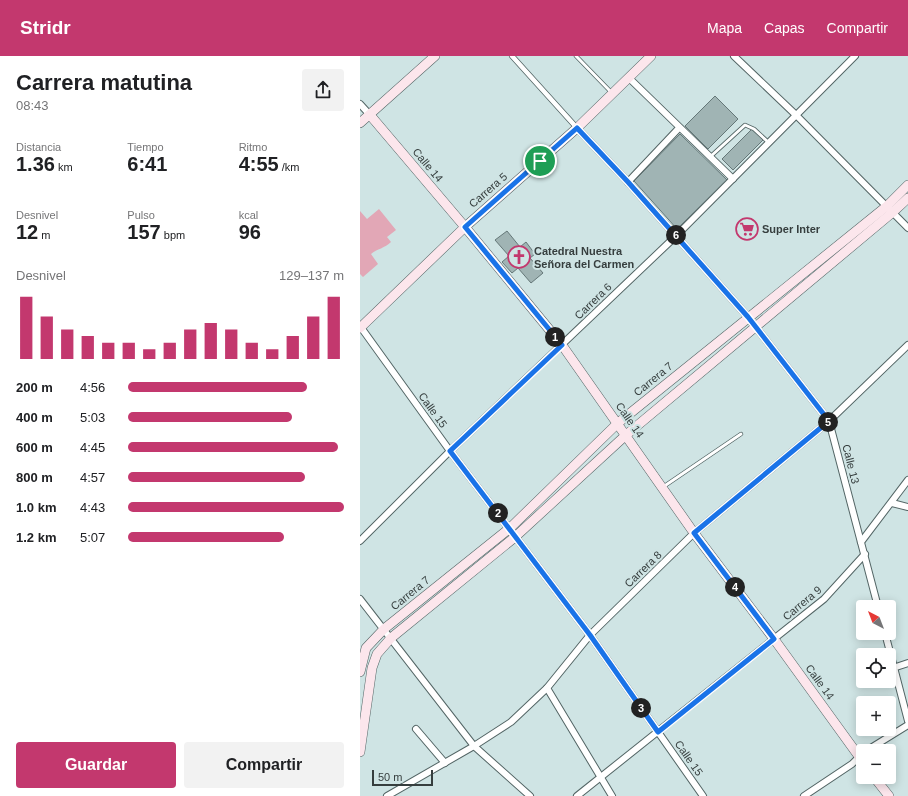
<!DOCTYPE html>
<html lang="es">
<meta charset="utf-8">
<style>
:root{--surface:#fff;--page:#f2f2f2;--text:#202124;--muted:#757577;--accent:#c3386e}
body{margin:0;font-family:Arial,sans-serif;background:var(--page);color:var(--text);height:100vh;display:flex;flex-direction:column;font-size:15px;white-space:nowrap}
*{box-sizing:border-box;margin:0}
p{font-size:13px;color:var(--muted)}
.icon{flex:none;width:22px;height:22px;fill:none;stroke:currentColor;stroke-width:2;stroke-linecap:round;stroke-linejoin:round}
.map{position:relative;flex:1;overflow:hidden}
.sheet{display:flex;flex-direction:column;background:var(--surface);width:360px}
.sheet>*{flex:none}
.needle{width:26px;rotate:318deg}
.controls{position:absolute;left:496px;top:544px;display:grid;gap:8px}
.controls a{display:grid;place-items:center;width:40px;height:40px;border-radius:4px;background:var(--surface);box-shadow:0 2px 10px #0003;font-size:20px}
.scale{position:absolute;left:12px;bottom:10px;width:61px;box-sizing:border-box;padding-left:4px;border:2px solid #363e3e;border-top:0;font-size:11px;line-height:14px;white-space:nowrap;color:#363e3e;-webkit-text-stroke:3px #cfe4e4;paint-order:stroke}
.pin{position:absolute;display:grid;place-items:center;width:34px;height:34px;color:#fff;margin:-17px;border:2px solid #fff;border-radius:50%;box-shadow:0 1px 4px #0007}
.km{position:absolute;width:20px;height:20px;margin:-10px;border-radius:50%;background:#222;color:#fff;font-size:11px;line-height:20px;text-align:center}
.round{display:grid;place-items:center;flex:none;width:42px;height:42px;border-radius:4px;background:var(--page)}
.summary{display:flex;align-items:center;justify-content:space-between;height:68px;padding:0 16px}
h1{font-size:22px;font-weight:600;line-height:30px}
.stats{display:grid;grid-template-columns:repeat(3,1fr);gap:6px;height:68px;padding:4px 16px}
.stats div{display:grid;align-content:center}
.stats b{font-size:20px;font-weight:600}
.stats small{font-size:11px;font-weight:400}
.stats p{font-size:11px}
.chart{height:112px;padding:8px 16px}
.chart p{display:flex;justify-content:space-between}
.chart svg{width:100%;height:72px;margin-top:4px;stroke:var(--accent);stroke-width:6}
.cta{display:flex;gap:8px;margin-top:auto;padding:8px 16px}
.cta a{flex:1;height:46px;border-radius:4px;background:var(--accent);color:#fff;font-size:16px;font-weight:600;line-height:46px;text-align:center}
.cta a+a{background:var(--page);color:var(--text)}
ul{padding:0 16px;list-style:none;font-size:13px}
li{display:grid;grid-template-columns:64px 48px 1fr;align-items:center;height:30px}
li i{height:10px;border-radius:5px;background:var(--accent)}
header{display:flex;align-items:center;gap:24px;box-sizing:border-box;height:56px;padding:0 20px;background:var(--accent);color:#fff}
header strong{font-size:19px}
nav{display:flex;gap:22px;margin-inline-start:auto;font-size:14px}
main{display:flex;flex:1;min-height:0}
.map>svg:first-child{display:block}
.garden{fill:#e2a7b6}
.building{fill:#a0b4b4;stroke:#657778}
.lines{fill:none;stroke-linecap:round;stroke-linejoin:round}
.service-casing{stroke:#536565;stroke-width:4.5}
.pedestrian-casing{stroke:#536565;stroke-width:6}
.minor-casing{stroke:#536565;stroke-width:8}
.secondary-casing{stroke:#536565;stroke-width:10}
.service{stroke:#fff;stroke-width:3}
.pedestrian{stroke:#fff;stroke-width:4.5}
.minor{stroke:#fff;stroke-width:6}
.secondary{stroke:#fce6ec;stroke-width:9}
.route-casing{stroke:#fff;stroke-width:8}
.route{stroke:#1a73e8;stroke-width:5}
.labels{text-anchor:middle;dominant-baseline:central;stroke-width:4;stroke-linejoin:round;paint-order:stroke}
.street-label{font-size:11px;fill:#363e3e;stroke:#cfe4e4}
.poi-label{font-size:11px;font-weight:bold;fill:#363e3e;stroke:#cfe4e4;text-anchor:start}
</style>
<header>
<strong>Stridr</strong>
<nav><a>Mapa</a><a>Capas</a><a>Compartir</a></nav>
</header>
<main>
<section class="sheet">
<div class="summary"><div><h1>Carrera matutina</h1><p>08:43</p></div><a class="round"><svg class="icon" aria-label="share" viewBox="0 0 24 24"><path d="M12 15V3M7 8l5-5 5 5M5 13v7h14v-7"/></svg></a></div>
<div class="stats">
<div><p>Distancia</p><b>1.36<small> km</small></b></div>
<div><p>Tiempo</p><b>6:41</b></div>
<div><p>Ritmo</p><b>4:55<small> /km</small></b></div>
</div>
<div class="stats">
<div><p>Desnivel</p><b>12<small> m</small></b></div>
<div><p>Pulso</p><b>157<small> bpm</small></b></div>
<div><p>kcal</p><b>96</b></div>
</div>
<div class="chart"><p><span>Desnivel</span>129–137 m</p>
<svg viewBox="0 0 160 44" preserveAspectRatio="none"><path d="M5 44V6M15 44V18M25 44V26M35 44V30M45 44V34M55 44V34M65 44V38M75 44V34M85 44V26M95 44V22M105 44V26M115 44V34M125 44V38M135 44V30M145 44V18M155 44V6"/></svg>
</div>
<ul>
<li><b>200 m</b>4:56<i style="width:83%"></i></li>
<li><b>400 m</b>5:03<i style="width:76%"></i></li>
<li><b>600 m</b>4:45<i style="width:97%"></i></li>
<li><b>800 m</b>4:57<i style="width:82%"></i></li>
<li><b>1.0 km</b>4:43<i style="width:100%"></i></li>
<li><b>1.2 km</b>5:07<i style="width:72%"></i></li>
</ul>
<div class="cta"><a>Guardar</a><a>Compartir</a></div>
</section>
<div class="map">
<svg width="548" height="740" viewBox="0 0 548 740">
<rect width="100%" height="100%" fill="#cfe4e4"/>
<path class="garden" d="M 19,153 L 36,174 L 27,181 L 31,186 C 25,192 17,193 11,198 L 18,208 L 3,221 L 0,218 L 0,155 L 7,163 Z"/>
<g class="building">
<path d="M 355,40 L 378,63 L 348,93 L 325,70 Z"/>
<path d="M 392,73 L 403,84 L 373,114 L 362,103 Z"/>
<path d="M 320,78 L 367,124 L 317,173 L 274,125 Z"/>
<path d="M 147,175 L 160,191 L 166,186 L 175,198 L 170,202 L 183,217 L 171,227 L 158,212 L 152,217 L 142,206 L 149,200 L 135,184 Z"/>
</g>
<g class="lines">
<g class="service-casing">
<g id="service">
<path d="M 216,0 L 251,36"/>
<path d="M 350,101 L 385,69 L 394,73 L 408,86"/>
<path d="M 303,431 L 381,378"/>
</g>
</g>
<g class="pedestrian-casing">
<path id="pedestrian" d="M 152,0 L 217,72"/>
</g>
<g class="minor-casing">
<g id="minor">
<path d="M 374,0 L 437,60 L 548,172"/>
<path d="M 269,22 L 373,123"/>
<path d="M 0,48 L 10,59"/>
<path d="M 217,72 L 268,126 L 388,261 L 469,365 L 518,551"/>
<path d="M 268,126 L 319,72"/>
<path d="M 0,270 L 90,395 L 230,579 L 343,740"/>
<path d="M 532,447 L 548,451"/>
<path d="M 0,485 L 90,395 L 316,180 L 495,0"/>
<path d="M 501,486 L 548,424"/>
<path d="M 0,543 L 114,690 L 170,740"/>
<path d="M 525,577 L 548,665"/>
<path d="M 533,612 L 548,607"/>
<path d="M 187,632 L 252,740"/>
<path d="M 56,673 L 85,707"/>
<path d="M 506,695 L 548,669"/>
<path d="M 27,740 L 114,690 L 151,666 L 187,632 L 230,579 L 334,477 L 469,365 L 548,289"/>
<path d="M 217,740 L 464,543 L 505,498"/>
<path d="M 444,740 L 492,708 L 503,697"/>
</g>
</g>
<g class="secondary-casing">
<g id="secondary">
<path d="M 10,59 L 105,171 L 202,289 L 334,477 L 414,583 L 503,706"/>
<path d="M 0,67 L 75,0"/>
<path d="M 0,272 L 105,171 L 217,72 L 291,0"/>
<path d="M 0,616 L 6,592 L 24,573 L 150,472 L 258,367 L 527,150 L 548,129"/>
<path d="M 0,696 L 12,612 L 17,598 L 31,582 L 155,481 L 266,379 L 533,156 L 548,142"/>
<path d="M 514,721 L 529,740"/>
</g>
</g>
<use href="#service" class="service"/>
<use href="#pedestrian" class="pedestrian"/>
<use href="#minor" class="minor"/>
<use href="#secondary" class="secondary"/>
</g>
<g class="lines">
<g class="route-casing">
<path id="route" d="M 217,72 L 268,126 L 388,261 L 469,365 L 334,477 L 414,583 L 298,676 L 230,579 L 90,395 L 202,289 L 105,171 Z"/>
</g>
<use href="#route" class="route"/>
</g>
<defs>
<g id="supermarket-ring" transform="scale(1.15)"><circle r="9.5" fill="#cfe4e4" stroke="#c3386e" stroke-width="1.5"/><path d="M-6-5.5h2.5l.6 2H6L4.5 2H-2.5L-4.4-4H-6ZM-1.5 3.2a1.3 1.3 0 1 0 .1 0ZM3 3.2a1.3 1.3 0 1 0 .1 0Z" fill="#c3386e"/></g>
<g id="church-ring" transform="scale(1.15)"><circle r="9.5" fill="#cfe4e4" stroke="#c3386e" stroke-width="1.5"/><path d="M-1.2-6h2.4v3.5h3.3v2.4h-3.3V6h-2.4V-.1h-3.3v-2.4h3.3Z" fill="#c3386e"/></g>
</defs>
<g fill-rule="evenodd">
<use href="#supermarket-ring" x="387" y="173"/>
<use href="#church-ring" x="159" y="201"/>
</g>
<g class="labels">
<g class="street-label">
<text transform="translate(68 109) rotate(50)">Calle 14</text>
<text transform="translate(128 134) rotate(-41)">Carrera 5</text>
<text transform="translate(233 245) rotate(-44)">Carrera 6</text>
<text transform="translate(293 323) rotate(-39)">Carrera 7</text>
<text transform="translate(73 354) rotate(54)">Calle 15</text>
<text transform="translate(270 364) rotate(55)">Calle 14</text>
<text transform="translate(491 408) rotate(76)">Calle 13</text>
<text transform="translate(283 513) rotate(-44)">Carrera 8</text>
<text transform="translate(50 537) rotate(-39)">Carrera 7</text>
<text transform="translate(442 547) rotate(-40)">Carrera 9</text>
<text transform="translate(460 626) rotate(54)">Calle 14</text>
<text transform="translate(329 702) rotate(55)">Calle 15</text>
</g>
<g class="poi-label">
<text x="402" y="173">Super Inter</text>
<text x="174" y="195">Catedral Nuestra<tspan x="174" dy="13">Señora del Carmen</tspan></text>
</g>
</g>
</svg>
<div class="controls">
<a><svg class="needle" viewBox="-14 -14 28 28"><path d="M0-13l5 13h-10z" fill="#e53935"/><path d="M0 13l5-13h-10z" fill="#757577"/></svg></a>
<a><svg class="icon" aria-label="locate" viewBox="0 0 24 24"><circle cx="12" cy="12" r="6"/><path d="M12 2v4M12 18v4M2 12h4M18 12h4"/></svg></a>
<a>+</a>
<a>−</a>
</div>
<div class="scale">50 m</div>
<div class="pin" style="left:180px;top:105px;background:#1e9e55"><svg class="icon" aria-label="arrive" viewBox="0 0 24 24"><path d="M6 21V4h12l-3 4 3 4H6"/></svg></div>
<b class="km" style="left:195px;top:281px">1</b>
<b class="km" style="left:138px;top:457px">2</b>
<b class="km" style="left:281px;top:652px">3</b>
<b class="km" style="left:375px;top:531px">4</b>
<b class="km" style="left:468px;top:366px">5</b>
<b class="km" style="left:316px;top:179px">6</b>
</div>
</main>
